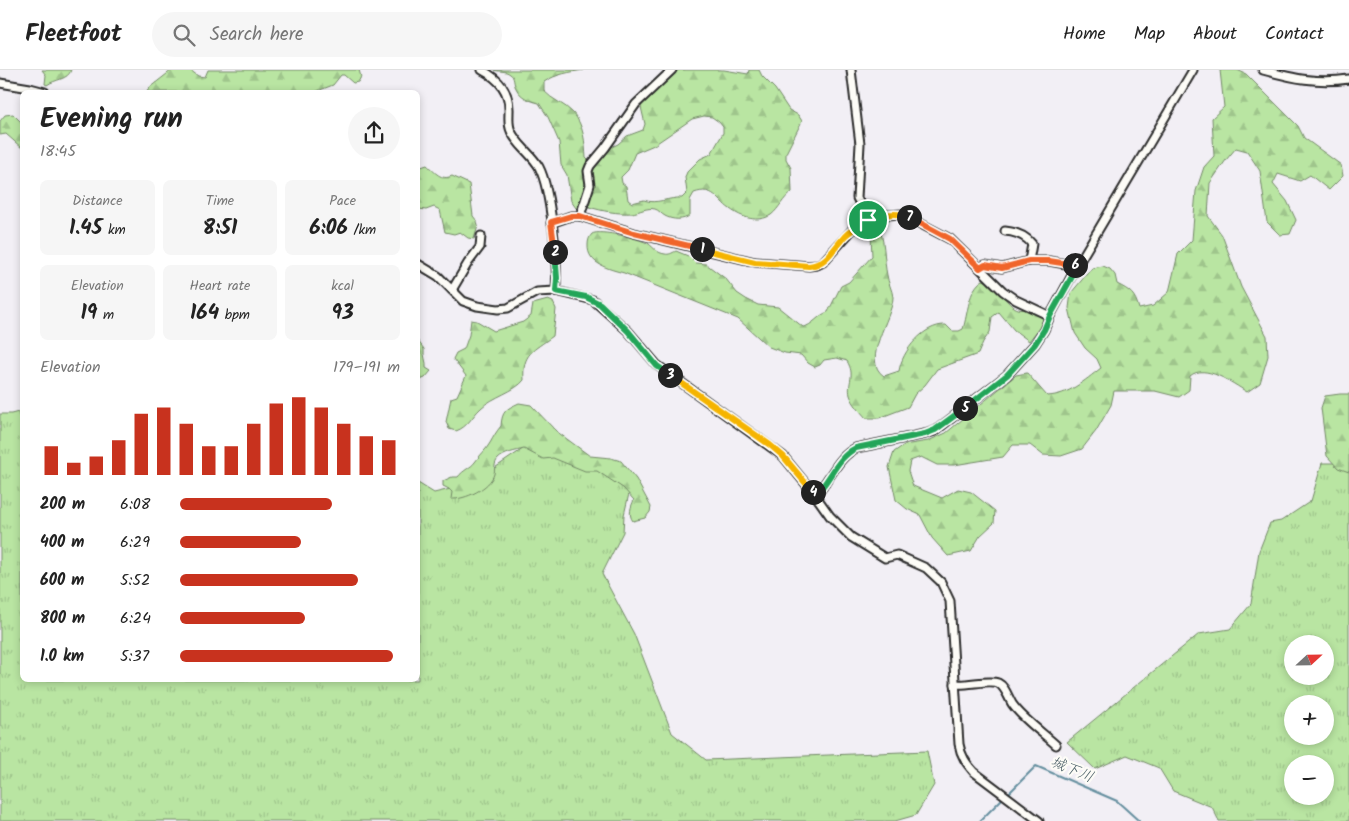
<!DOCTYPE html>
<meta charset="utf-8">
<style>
:root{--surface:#fff;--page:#f6f6f6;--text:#222;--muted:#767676;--line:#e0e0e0;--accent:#c8321e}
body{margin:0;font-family:Kalam,"Klee One",sans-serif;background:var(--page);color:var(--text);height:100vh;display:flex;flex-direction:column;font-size:19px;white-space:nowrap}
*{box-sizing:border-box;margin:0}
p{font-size:16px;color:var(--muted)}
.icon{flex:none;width:28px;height:28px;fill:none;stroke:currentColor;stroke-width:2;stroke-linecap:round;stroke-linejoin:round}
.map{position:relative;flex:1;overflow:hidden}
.details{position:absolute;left:20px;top:20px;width:400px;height:592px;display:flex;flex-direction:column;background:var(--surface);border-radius:8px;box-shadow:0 2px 8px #0003}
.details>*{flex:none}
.needle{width:32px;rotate:68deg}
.fabs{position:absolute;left:1284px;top:565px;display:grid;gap:10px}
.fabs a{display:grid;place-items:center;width:50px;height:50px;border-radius:50%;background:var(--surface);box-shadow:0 2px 8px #0003;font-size:25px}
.pin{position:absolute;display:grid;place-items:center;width:42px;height:42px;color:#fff;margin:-21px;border:2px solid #fff;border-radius:50%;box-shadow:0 1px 5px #0007}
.km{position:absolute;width:25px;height:25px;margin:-12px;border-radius:50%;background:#222;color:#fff;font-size:14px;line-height:25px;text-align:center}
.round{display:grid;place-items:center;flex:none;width:52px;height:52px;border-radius:26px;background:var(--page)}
.head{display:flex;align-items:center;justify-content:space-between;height:85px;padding:0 20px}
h1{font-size:28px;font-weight:600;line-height:38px}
.stats{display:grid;grid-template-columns:repeat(3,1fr);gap:8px;height:85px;padding:5px 20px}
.stats div{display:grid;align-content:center;border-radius:8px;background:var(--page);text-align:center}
.stats b{font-size:21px;font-weight:600}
.stats small{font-size:14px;font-weight:400}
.stats p{font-size:14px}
.chart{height:140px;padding:10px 20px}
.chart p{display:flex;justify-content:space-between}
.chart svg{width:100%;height:90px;margin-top:5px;stroke:var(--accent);stroke-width:6}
ul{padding:0 20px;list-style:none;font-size:16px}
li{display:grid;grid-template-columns:80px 60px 1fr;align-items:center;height:38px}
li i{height:12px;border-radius:6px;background:var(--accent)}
header{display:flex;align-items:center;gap:30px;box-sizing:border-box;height:70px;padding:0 25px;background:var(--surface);border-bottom:1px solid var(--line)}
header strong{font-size:24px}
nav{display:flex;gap:28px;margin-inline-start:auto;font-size:18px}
.search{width:350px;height:45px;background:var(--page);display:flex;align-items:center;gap:12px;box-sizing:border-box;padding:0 18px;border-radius:28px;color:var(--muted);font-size:19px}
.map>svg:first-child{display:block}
.grass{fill:url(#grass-tufts);stroke:#728866;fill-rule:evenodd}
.forest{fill:url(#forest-firs);stroke:#728866;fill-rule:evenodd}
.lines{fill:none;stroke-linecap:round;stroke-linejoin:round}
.stream{stroke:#658f9f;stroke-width:2}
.minor-casing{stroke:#2b2b2b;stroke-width:11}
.minor{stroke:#fdfcf7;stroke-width:7}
.split-1-casing{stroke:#fff;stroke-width:10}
.split-2-casing{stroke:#fff;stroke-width:10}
.split-3-casing{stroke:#fff;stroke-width:10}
.split-4-casing{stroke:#fff;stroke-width:10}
.split-5-casing{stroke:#fff;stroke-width:10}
.split-6-casing{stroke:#fff;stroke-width:10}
.split-7-casing{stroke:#fff;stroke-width:10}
.split-8-casing{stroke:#fff;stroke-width:10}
.split-1{stroke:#f5b400;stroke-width:6}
.split-2{stroke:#f0652b;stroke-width:6}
.split-3{stroke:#22a559;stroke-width:6}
.split-4{stroke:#f5b400;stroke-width:6}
.split-5{stroke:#22a559;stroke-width:6}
.split-6{stroke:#22a559;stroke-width:6}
.split-7{stroke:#f0652b;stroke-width:6}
.split-8{stroke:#f5b400;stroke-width:6}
.labels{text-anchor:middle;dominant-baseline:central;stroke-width:4.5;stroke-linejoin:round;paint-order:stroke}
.water-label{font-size:15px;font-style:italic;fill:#485d65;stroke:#fdfcf7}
</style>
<header>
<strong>Fleetfoot</strong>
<div class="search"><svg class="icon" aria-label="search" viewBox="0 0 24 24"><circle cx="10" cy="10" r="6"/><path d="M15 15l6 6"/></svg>Search here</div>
<nav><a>Home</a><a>Map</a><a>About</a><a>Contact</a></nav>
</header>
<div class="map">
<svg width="1349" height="751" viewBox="0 0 1349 751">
<defs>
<pattern id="grass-tufts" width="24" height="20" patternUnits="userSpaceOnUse" patternTransform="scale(1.25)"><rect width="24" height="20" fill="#b9e5a2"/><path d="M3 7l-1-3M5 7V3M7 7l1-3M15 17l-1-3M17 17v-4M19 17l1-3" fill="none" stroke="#9fc58c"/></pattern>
<pattern id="forest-firs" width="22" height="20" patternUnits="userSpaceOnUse" patternTransform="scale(1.25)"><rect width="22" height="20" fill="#b9e5a2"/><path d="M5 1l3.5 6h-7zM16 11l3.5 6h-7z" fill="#9fc58c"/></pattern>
</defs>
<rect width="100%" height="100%" fill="#f2eff5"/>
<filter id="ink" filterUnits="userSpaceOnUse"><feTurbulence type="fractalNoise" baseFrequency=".02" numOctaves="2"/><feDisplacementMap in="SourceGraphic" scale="10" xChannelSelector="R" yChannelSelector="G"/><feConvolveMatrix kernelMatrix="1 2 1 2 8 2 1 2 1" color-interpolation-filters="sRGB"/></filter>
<g filter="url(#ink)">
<g class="grass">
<path d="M 22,341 L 22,610 L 418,610 L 418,413 L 434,423 L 471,414 L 536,370 L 631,415 L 624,445 L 623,462 L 602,504 L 634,564 L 672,663 L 706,690 L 927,681 L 934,715 L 916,745 L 895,751 L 0,751 L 0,344 L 11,344 Z"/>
<path d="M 1322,393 L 1349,393 L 1349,751 L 1219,751 L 1212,737 L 1173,721 L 1159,698 L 1127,685 L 1095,699 L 1067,672 L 1199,564 L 1230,559 L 1251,534 L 1259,481 L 1270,453 L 1281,451 L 1311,431 ZM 1292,574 L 1325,574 L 1325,606 L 1292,606 ZM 1292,634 L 1325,634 L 1325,666 L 1292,666 ZM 1292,694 L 1325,694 L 1325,726 L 1292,726 Z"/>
</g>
<g class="forest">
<path d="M 42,0 L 71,0 C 68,10 55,9 47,15 L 45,14 L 46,5 Z"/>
<path d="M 172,0 L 190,0 L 198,6 L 205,7 L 208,0 L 359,0 L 361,7 L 358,12 L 353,13 L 344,5 L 341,5 L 333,15 L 315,22 L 147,22 L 149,18 Z"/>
<path d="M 494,0 L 584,0 C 570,2 556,4 544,12 L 544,21 C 552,30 565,34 573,43 C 584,55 585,73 586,88 L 589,91 L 593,90 L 597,84 L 618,74 L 627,66 L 643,60 L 645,54 L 641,37 L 647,26 L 670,0 L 724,0 L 748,4 L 749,0 L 759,0 L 762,6 L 775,19 L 789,40 L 798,45 L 802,51 L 786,83 L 786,89 L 791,98 L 792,122 C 783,128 779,139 771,145 C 758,153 742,148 730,139 C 717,130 714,116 694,123 L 690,130 L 690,145 C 684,151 672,150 665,146 C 661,144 659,140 655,139 C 647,137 639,142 632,143 C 618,144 602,141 589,137 L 590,133 C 587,129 585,127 580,129 L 578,137 L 576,138 L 571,131 L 567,105 L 561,95 L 559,72 L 548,47 L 539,33 C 530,31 520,27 516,18 C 513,13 515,7 510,4 C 505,0 499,2 494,0 ZM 704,46 L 712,47 L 719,52 L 723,57 L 723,63 L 711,84 L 700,89 L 687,102 L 685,107 L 687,123 L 682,128 C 669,127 656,135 644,130 L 632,133 L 628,130 L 626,116 L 622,113 L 621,107 L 628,100 L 635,83 L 654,75 L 692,49 Z"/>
<path d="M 1220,0 L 1237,0 L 1246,4 L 1298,56 L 1304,68 L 1341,95 L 1343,106 L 1329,120 L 1310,105 L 1300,111 L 1278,104 L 1273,114 L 1287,131 L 1296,150 L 1290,164 L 1280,165 L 1267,152 L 1260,101 L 1247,81 L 1236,78 L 1226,90 L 1210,113 L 1208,146 L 1222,165 L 1241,217 L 1267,266 L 1268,286 L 1260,313 L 1247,322 C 1232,313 1205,293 1190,306 L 1189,320 L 1179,327 L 1155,321 L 1114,321 L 1111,335 L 1096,361 L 1082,379 L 1061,386 L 1043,385 L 1030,375 L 1013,375 L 1003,387 L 954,395 L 937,395 L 921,387 L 910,391 L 908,401 L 913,416 L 942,428 L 958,419 L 971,422 L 995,441 L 994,453 L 980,466 L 971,481 L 948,486 L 932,468 L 920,445 L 907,439 L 896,430 L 889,397 L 894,382 L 904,375 L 928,371 L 946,363 L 1016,305 L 1027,303 L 1047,326 C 1069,325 1084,311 1101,298 L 1097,289 L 1085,278 L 1075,263 L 1069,238 L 1071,223 L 1092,198 L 1103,196 L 1110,199 L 1115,205 L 1117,214 C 1131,221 1135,224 1139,239 L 1153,236 L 1169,222 L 1178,184 L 1192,170 L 1196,121 L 1204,97 L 1214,86 L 1212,48 L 1224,37 Z"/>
<path d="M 13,44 L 22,53 L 22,78 L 6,64 L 0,65 L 0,51 L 5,45 Z"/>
<path d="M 427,95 C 435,102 441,111 452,106 L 469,114 L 473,146 L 477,151 L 478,156 L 474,169 L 468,168 L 460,162 L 454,164 L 445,162 L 440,140 L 434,137 L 426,140 L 419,139 L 418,98 Z"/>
<path d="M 876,161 L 881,163 C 885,177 884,191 887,205 C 888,213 892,219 893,227 C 893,248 860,290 884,306 L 899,301 C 902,281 924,254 946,255 L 952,261 L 959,261 L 963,259 C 968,244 968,219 983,210 C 998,214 1002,229 1014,237 C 1020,241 1024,239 1030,239 C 1034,238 1038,241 1042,242 L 1043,250 L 1041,256 L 1029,271 L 1014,260 L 999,242 L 992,247 L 990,262 L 983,272 L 978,284 L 937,299 L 925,315 L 915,324 L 908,337 L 879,348 L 866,348 C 860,341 853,334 850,325 C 847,312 856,306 847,291 L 837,288 L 824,290 L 820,295 L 815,297 L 808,293 L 801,285 L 785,283 L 769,277 L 738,249 L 624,203 C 609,199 587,194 588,175 C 588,171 589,167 592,164 C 599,159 642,169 649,174 C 654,178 657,183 665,184 C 669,185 672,183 676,181 L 688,186 L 695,193 L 706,194 L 726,209 L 737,223 L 746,229 L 758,235 L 778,237 L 803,257 C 812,256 818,245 828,242 L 841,216 L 849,212 L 872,186 L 871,165 Z"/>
<path d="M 548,230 L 553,232 L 556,239 L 553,266 C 533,281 522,283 524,310 C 516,321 492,327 481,338 C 472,346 468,357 456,361 L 449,359 L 446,352 L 451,328 L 457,326 L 466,306 L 453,289 L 456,283 L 464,279 L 469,265 L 471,250 L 477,251 L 494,261 L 523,252 L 531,246 L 533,234 Z"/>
<path d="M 418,271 L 424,279 C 423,287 427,291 426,298 L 431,301 L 425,308 L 418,311 Z"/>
<path d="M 1340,324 L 1349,324 L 1349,402 L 1338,398 L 1327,386 L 1321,338 L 1325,326 Z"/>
<path d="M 519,333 L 531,335 L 556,361 L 590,386 L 611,388 L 621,391 L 636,409 L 651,437 L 650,442 L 645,448 L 633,451 C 628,445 631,436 634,430 L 623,418 L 597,401 L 585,401 L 553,388 L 543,389 L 524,379 C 516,381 504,383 498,389 C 494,393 495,399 494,404 C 490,418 465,430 451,429 L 452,422 L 449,419 L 443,416 L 443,411 L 452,407 L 458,407 C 463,400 472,397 475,392 C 480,385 486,380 490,373 C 494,366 496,362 501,356 C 502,341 506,339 519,333 Z"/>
</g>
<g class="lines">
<g class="stream">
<path d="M 1008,724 L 1036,696 L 1117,731 L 1139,751"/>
<path d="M 980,751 L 1004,727"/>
</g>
<g class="minor-casing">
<g id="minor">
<path d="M 482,0 C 499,9 510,21 509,42 C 509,48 508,55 511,61 C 516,74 532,84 539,97 C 551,120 558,194 556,221"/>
<path d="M 851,0 L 860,74 L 857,128 L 868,150"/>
<path d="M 1263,0 C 1293,8 1317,14 1349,9"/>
<path d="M 0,13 L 30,18 L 45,22"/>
<path d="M 580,146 L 590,115 L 588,101 L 590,96 L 605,78 L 636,34 L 672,0"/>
<path d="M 551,153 L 571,146 L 580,146 L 634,163 L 755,192 L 809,196 L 817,195 L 823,192 L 854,158 L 876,147 L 887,145 L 902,144 L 950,169 L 1003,221 L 1016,230 L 1050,246"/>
<path d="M 1005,161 C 1016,162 1025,165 1032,174 L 1029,191"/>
<path d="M 418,194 L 438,206 L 463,231 L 477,236 L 498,239 L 508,238 L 537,222 L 556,221 L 593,230 L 628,261 L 657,295 L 783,386 L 815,425 L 830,446 L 851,467 L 885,488 L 897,485 L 926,498 L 941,512 L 950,531 L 959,674 C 961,686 966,693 974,702 L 1039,751"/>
<path d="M 980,198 L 985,195 L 1002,198 L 1029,191 L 1049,191 L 1077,196"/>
<path d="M 452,220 L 468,193 L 480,177 L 481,166"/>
<path d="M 815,425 C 831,410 836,388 856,378 L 925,364 L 935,361 L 1007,305 L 1035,274 L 1044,260 L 1050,246 L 1077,196 L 1193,0"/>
<path d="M 955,614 C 967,616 988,609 998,613 C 1006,617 1008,628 1013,635 C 1023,649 1043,663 1056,675"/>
</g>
</g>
<use href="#minor" class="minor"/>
</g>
</g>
<g class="lines" filter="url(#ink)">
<g class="split-1-casing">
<path id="split-1" d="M 702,179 L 755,192 L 809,196 C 827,194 833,179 845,166 C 852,159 860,155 868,150"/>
</g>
<g class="split-2-casing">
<path id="split-2" d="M 555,182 L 551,152 L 571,146 L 580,146 L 634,163 L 702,179"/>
</g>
<g class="split-3-casing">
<path id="split-3" d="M 555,182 L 557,208 L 556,221 L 586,227 L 600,234 L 628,261 L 657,296 L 670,305"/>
</g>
<g class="split-4-casing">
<path id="split-4" d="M 670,305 L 770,375 L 783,386 L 813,422"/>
</g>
<g class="split-5-casing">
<path id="split-5" d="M 813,422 L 815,425 C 831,410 836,388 856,378 L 925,364 L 935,360 L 965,338"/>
</g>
<g class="split-6-casing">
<path id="split-6" d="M 965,338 L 1007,305 L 1035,274 L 1044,260 L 1050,246 L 1078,196 L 1075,195"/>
</g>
<g class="split-7-casing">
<path id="split-7" d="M 909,147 L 950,169 L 980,198 L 985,195 L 1002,198 L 1029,191 L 1049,191 L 1075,195"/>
</g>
<g class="split-8-casing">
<path id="split-8" d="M 868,150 C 881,145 895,141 909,147"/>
</g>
<use href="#split-1" class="split-1"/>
<use href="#split-2" class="split-2"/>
<use href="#split-3" class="split-3"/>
<use href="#split-4" class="split-4"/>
<use href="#split-5" class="split-5"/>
<use href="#split-6" class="split-6"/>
<use href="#split-7" class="split-7"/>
<use href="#split-8" class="split-8"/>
</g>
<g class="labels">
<g class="water-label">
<text transform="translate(1072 700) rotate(23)">城下川</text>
</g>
</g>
</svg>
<div class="fabs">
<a><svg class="needle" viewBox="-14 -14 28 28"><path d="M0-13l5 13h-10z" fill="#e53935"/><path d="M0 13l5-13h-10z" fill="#767676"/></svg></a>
<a>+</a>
<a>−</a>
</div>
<div class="pin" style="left:868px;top:150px;background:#1e9e55"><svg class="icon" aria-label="arrive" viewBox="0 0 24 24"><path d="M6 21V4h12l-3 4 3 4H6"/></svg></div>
<b class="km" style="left:702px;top:179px">1</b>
<b class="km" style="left:555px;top:182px">2</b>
<b class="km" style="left:670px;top:305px">3</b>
<b class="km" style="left:813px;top:422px">4</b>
<b class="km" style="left:965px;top:338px">5</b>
<b class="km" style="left:1075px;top:195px">6</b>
<b class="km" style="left:909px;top:147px">7</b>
<section class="details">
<div class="head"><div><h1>Evening run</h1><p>18:45</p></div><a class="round"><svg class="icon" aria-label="share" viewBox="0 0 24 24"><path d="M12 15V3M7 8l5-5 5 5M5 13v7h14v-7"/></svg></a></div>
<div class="stats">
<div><p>Distance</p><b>1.45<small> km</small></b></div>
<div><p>Time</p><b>8:51</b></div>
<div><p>Pace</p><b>6:06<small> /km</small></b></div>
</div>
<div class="stats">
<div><p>Elevation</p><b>19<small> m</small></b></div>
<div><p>Heart rate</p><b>164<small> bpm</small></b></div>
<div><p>kcal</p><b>93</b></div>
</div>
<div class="chart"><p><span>Elevation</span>179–191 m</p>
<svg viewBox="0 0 160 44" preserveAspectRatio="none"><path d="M5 44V30M15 44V38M25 44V35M35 44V27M45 44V14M55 44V11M65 44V19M75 44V30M85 44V30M95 44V19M105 44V9M115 44V6M125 44V11M135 44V19M145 44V25M155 44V27"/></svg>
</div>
<ul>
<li><b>200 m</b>6:08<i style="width:69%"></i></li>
<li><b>400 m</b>6:29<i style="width:55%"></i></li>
<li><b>600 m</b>5:52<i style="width:81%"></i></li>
<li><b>800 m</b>6:24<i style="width:57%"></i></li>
<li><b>1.0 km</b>5:37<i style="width:97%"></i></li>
</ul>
</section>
</div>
